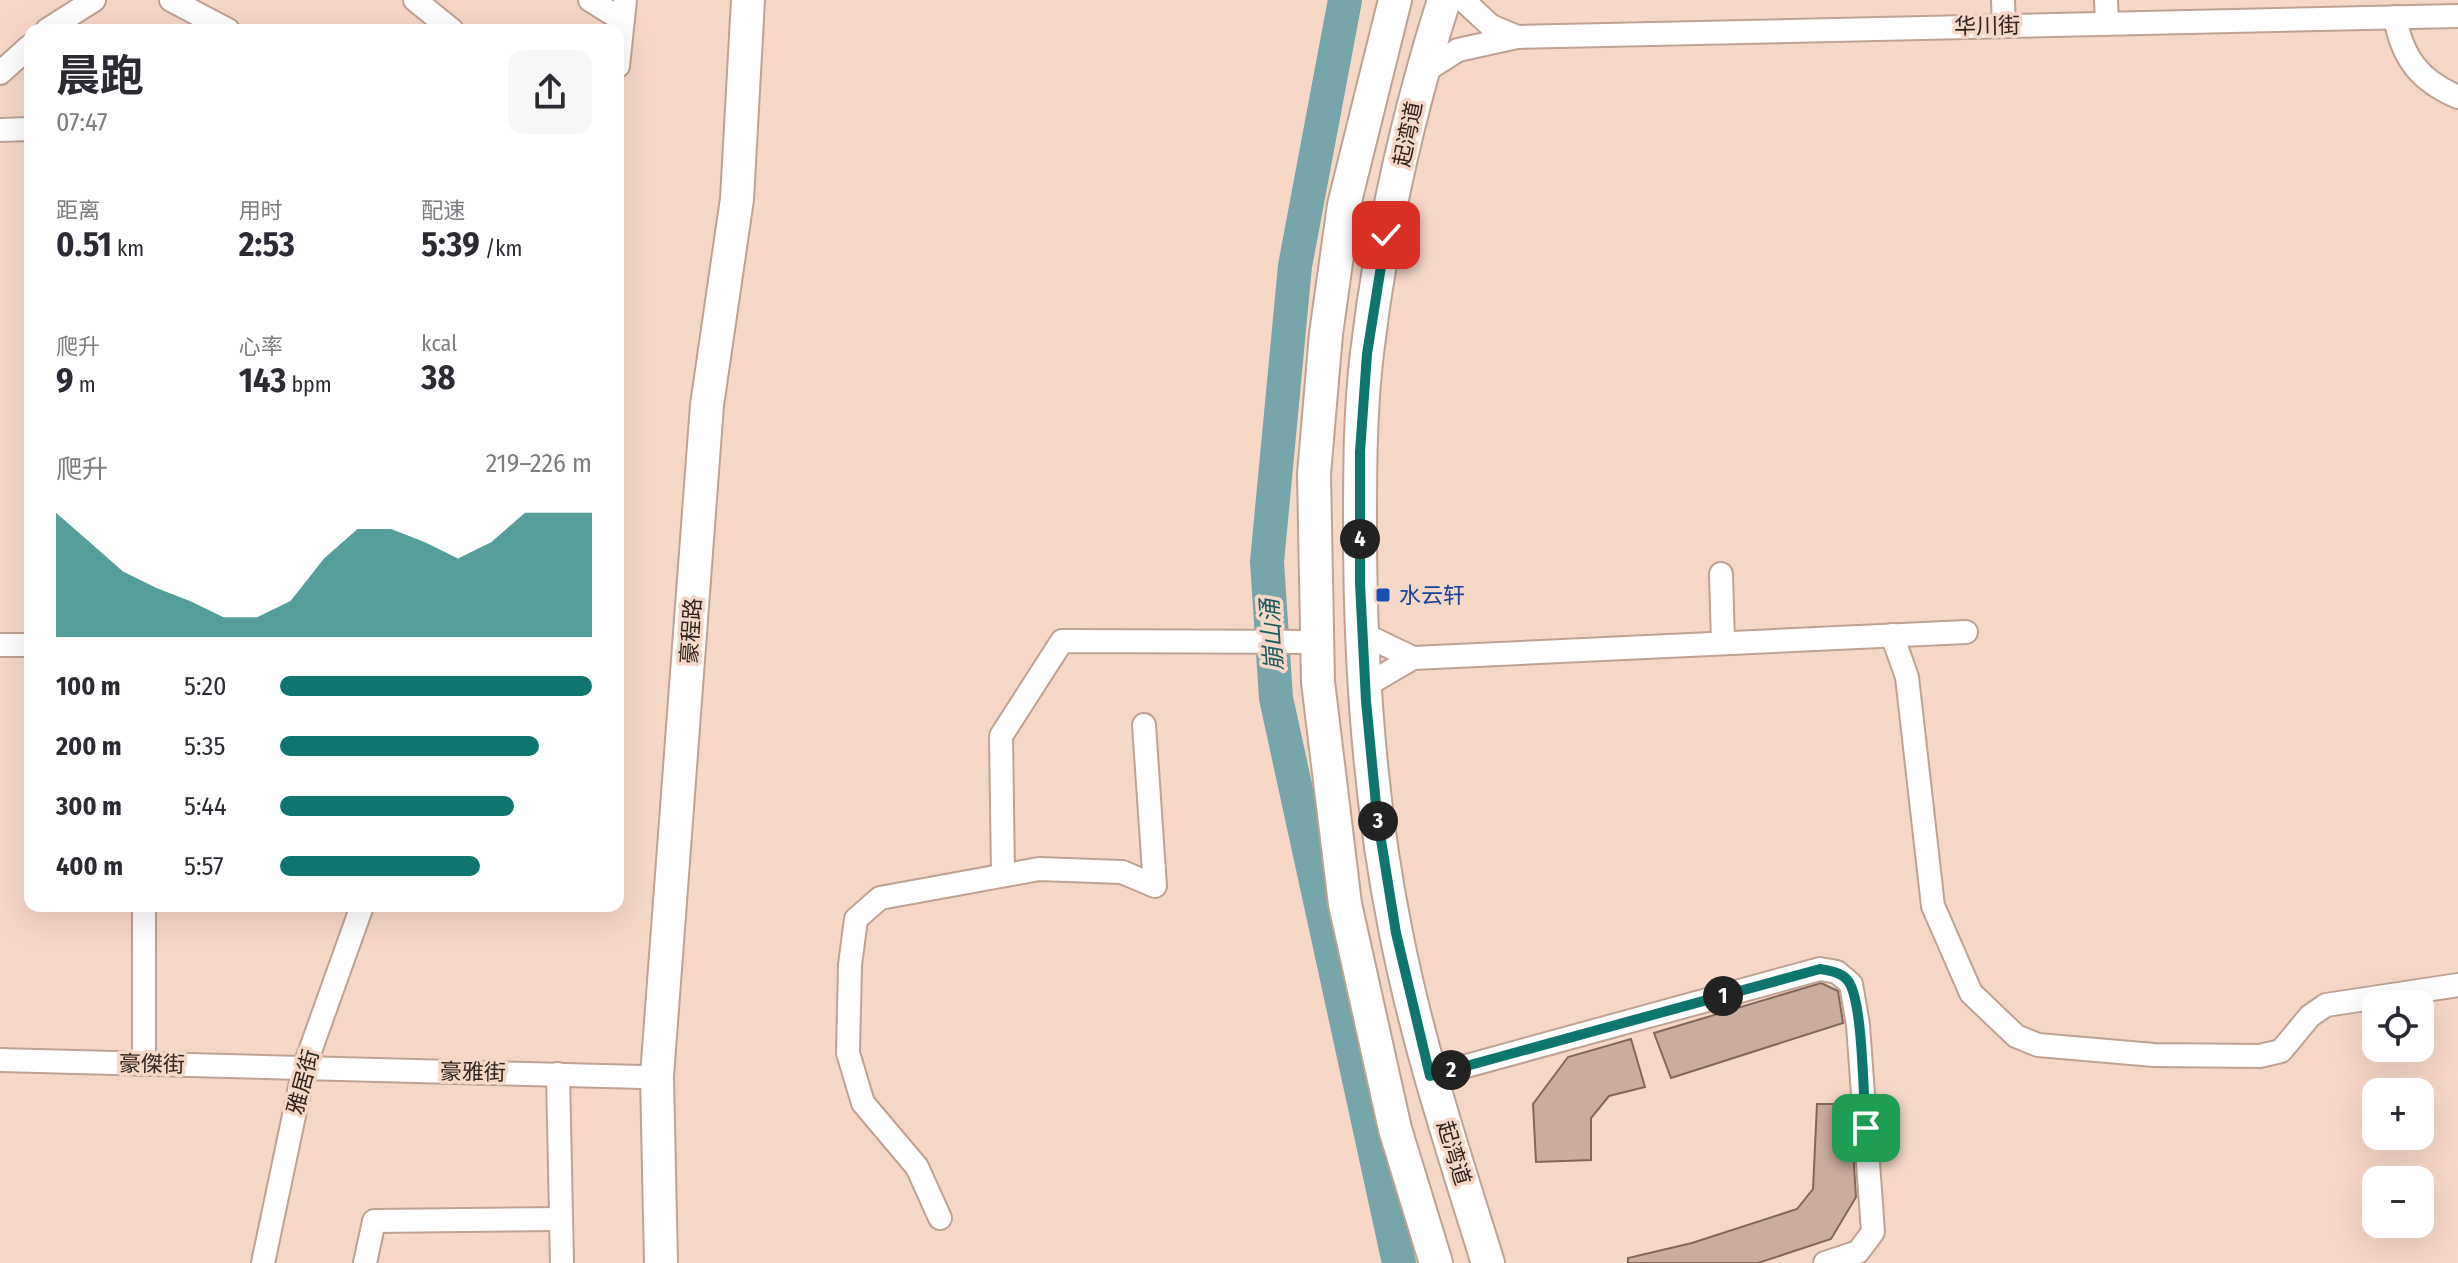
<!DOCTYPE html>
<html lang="zh">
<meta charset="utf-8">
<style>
:root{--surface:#fff;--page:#f7f7f7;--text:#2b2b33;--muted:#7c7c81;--accent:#0f766e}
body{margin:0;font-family:"Fira Sans Condensed","Noto Sans SC",sans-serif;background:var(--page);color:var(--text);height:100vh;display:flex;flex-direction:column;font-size:30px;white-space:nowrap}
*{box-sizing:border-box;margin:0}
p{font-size:26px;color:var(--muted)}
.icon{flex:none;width:44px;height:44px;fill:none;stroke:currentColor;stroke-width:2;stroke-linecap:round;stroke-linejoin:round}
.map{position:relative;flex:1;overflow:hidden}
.side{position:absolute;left:24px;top:24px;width:600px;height:888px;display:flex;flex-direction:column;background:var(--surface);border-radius:16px;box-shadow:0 8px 32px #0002}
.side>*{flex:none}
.buttons{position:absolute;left:2362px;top:990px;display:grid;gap:16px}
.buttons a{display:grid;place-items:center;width:72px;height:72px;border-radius:16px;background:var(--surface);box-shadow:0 8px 32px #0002;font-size:40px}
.pin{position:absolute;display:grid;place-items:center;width:68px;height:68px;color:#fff;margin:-34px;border-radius:16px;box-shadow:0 4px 12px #0006}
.km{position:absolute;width:40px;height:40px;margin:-20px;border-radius:50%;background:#222;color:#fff;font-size:22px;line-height:40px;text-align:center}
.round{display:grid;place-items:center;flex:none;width:84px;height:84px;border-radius:16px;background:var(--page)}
.overview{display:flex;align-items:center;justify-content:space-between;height:136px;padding:0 32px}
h1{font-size:44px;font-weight:700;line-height:60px}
.stats{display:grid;grid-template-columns:repeat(3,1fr);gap:12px;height:136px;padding:8px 32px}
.stats div{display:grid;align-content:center}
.stats b{font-size:34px;font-weight:700}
.stats small{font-size:22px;font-weight:400}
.stats p{font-size:22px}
.chart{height:224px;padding:16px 32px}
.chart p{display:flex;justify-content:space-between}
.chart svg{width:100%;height:144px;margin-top:8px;fill:var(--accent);opacity:.7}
ul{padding:0 32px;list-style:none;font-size:26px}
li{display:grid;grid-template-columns:128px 96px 1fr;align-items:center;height:60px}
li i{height:20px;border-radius:10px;background:var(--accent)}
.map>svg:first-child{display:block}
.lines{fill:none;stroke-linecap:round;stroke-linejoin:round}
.river{stroke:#78a5aa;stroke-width:34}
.building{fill:#c9ad9e;stroke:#82685a;stroke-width:2}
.street-casing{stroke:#bea293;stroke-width:26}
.secondary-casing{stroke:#bea293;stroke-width:36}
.street{stroke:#fff;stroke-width:22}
.secondary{stroke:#fff;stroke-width:32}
.route-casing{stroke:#fff;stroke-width:16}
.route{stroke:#0f766e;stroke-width:10}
.transit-dot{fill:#1a4fb4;stroke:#f6d8c9;stroke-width:3}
.labels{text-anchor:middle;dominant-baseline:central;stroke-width:7;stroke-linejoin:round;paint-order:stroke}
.street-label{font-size:22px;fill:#2e231d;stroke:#f6d8c9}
.transit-label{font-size:22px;fill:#164399;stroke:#f6d8c9;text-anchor:start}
.water-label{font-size:24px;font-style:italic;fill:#1b5b61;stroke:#f6d8c9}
</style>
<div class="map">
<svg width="2458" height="1263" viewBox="0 0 2458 1263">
<rect width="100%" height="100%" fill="#f6d8c9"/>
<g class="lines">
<path class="river" d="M 1345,0 L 1295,266 L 1267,562 L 1276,698 L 1399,1263"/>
</g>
<g class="building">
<path d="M 1821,983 L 1838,991 L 1843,1023 L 1671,1078 L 1654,1033 Z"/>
<path d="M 1631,1039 L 1645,1087 L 1609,1096 L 1591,1118 L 1591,1160 L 1536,1162 L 1533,1104 L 1568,1057 Z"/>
<path d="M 1817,1104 L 1850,1104 L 1856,1197 L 1831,1239 L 1758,1263 L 1628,1263 L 1628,1258 L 1692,1243 L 1797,1209 L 1813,1189 Z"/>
</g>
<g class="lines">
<g class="street-casing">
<g id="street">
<path d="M 171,0 L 228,30"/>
<path d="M 415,0 L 452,30"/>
<path d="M 590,0 L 622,20"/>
<path d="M 1463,0 L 1491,26 L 1517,37"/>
<path d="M 2003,0 L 2004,25"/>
<path d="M 2106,0 L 2107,24"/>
<path d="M 2395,17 C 2402,58 2420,81 2458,97"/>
<path d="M 47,30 L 94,0"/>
<path d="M 618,66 L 625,0"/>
<path d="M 0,73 L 30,46"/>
<path d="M 1422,73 L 1458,50 L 1517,37 L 2458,16"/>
<path d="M 0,130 L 30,129"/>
<path d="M 1721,574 L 1723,643"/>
<path d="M 1363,634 L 1413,658"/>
<path d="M 1892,635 L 1907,677 L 1933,906 L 1971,993 L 2016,1036 L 2038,1045 L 2154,1055 L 2260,1056 L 2281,1051 L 2310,1016 L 2326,1005 L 2458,985"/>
<path d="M 0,645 L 30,645"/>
<path d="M 1365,686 L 1413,658 L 1966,632"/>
<path d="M 1003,875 L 1001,736 L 1062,641 L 1317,642"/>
<path d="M 144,906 L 144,1064"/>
<path d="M 0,1060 L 642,1077"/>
<path d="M 558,1074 L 562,1263"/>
<path d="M 1430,1076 L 1820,969 L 1837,972 L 1851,984 L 1858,1025 L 1873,1232 L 1858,1252 L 1825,1263"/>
<path d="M 940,1218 L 917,1167 L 863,1103 L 848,1053 L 850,965 L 856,919 L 880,898 L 1039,869 L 1122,872 L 1155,886 L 1144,725"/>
<path d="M 263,1263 L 304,1068 L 362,906"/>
<path d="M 365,1263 L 374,1221 L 561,1219"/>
</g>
</g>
<g class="secondary-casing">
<g id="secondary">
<path d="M 1395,0 L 1344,205 L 1326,334 L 1314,474 L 1318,682 L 1345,904 L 1395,1129 L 1436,1263"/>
<path d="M 1444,0 C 1408,114 1381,234 1367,353 C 1360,411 1360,470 1360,528 C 1360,663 1369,800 1396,933 C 1418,1045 1454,1154 1488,1263"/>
<path d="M 661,1263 L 657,1076 L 707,405 L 737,199 L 748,0"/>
</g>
</g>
<use href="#street" class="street"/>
<use href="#secondary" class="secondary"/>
</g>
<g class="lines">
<g class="route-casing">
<path id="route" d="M 1386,235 L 1367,354 L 1360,452 L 1360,583 L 1366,701 L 1377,815 L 1396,933 L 1430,1076 L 1820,969 C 1832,971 1846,973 1851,986 C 1863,1013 1863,1095 1866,1128"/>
</g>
<use href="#route" class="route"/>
</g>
<rect class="transit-dot" x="1375" y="587" width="16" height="16" rx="4"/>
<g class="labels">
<g class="street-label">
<text transform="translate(1987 26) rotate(-1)">华川街</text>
<text transform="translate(1408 134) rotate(-78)">起湾道</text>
<text transform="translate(691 631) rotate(-86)">豪程路</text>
<text transform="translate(152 1064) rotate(1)">豪傑街</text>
<text transform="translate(473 1072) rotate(1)">豪雅街</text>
<text transform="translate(303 1082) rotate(-75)">雅居街</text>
<text transform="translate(1454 1153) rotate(73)">起湾道</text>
</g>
<g class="transit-label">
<text x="1399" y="595">水云轩</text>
</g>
<g class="water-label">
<text transform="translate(1272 635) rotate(-94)">崩山涌</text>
</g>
</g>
</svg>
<div class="buttons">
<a><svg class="icon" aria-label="locate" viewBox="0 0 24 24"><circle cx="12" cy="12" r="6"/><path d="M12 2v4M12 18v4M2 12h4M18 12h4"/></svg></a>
<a>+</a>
<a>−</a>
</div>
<div class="pin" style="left:1866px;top:1128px;background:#1e9e55"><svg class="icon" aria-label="arrive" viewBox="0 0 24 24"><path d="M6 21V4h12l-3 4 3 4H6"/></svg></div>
<div class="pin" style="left:1386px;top:235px;background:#d93025"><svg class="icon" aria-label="check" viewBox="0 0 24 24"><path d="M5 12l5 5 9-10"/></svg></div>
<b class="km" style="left:1723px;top:996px">1</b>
<b class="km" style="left:1451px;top:1070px">2</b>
<b class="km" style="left:1378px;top:821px">3</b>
<b class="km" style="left:1360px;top:539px">4</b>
<section class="side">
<div class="overview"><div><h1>晨跑</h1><p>07:47</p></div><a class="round"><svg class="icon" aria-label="share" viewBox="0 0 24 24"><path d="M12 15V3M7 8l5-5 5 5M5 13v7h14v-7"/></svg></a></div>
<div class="stats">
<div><p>距离</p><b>0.51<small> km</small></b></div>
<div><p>用时</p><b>2:53</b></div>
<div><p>配速</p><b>5:39<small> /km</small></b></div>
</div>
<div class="stats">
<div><p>爬升</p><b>9<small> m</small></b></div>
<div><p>心率</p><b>143<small> bpm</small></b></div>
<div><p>kcal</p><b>38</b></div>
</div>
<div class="chart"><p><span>爬升</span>219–226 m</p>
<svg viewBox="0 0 160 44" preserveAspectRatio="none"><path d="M0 44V6L10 15L20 24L30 29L40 33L50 38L60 38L70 33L80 20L90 11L100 11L110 15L120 20L130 15L140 6L150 6L160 6V44z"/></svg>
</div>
<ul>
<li><b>100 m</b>5:20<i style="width:100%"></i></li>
<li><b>200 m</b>5:35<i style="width:83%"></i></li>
<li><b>300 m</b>5:44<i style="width:75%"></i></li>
<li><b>400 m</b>5:57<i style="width:64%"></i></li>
</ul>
</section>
</div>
